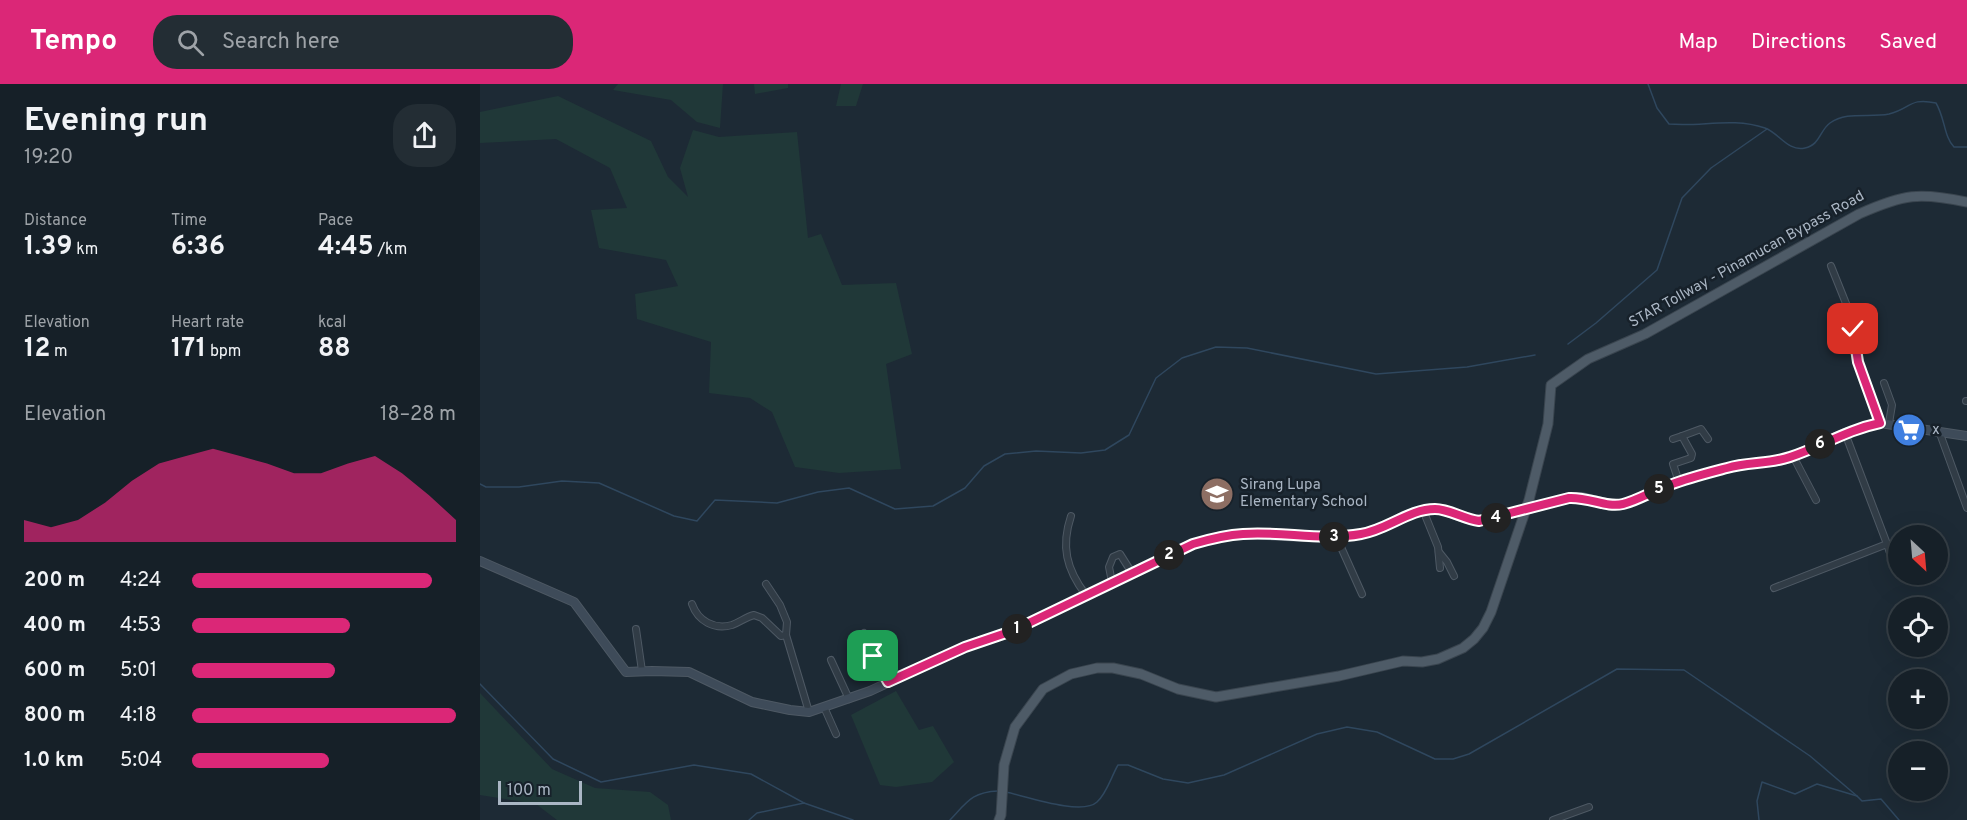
<!DOCTYPE html>
<meta charset="utf-8">
<style>
:root{--surface:#162028;--page:#232d34;--text:#f1f3f6;--muted:#9ea3a8;--line:#353e45;--accent:#db2777}
body{margin:0;font-family:Overpass,sans-serif;background:var(--page);color:var(--text);height:100vh;display:flex;flex-direction:column;font-size:22px;white-space:nowrap}
*{box-sizing:border-box;margin:0}
p{font-size:20px;color:var(--muted)}
.icon{flex:none;width:33px;height:33px;fill:none;stroke:currentColor;stroke-width:2;stroke-linecap:round;stroke-linejoin:round}
.map{position:relative;flex:1;overflow:hidden}
.drawer{display:flex;flex-direction:column;background:var(--surface);width:480px}
.drawer>*{flex:none}
.needle{width:39px;rotate:154deg}
.tools{position:absolute;left:1408px;top:441px;display:grid;gap:12px}
.tools a{display:grid;place-items:center;width:60px;height:60px;border-radius:50%;background:var(--surface);box-shadow:0 6px 24px #0002,0 0 0 2px var(--line);font-size:30px}
.scale{position:absolute;left:18px;bottom:15px;width:84px;box-sizing:border-box;padding-left:6px;border:3px solid #aab6c4;border-top:0;font-size:16px;line-height:21px;white-space:nowrap;color:#aab6c4;-webkit-text-stroke:4px #17212a;paint-order:stroke}
.pin{position:absolute;display:grid;place-items:center;width:51px;height:51px;color:#fff;margin:-26px;border-radius:12px;box-shadow:0 3px 9px #0006}
.km{position:absolute;width:30px;height:30px;margin:-15px;border-radius:50%;background:#222;color:#fff;font-size:16px;line-height:30px;text-align:center}
.round{display:grid;place-items:center;flex:none;width:63px;height:63px;border-radius:24px;background:var(--page)}
.summary{display:flex;align-items:center;justify-content:space-between;height:102px;padding:0 24px}
h1{font-size:33px;font-weight:700;line-height:45px}
.stats{display:grid;grid-template-columns:repeat(3,1fr);gap:9px;height:102px;padding:6px 24px}
.stats div{display:grid;align-content:center}
.stats b{font-size:26px;font-weight:700}
.stats small{font-size:16px;font-weight:400}
.stats p{font-size:16px}
.chart{height:168px;padding:12px 24px}
.chart p{display:flex;justify-content:space-between}
.chart svg{width:100%;height:108px;margin-top:6px;fill:var(--accent);opacity:.7}
ul{padding:0 24px;list-style:none;font-size:20px}
li{display:grid;grid-template-columns:96px 72px 1fr;align-items:center;height:45px}
li i{height:15px;border-radius:8px;background:var(--accent)}
header{display:flex;align-items:center;gap:36px;box-sizing:border-box;height:84px;padding:0 30px;background:var(--accent);color:#fff}
header strong{font-size:28px}
nav{display:flex;gap:33px;margin-inline-start:auto;font-size:21px}
.search{width:420px;height:54px;background:var(--page);display:flex;align-items:center;gap:15px;box-sizing:border-box;padding:0 21px;border-radius:24px;color:var(--muted);font-size:22px}
main{display:flex;flex:1;min-height:0}
.map>svg:first-child{display:block}
.green{fill:#203838}
.lines{fill:none;stroke-linecap:round;stroke-linejoin:round}
.stream{stroke:#2f475e;stroke-width:1.5}
.street-casing{stroke:#4e5964;stroke-width:8}
.secondary-casing{stroke:#4e5964;stroke-width:10}
.primary-casing{stroke:#3a454f;stroke-width:11}
.street{stroke:#313c46;stroke-width:6}
.secondary{stroke:#3e4b59;stroke-width:8}
.primary{stroke:#4e5b67;stroke-width:9}
.route-casing{stroke:#fff;stroke-width:12}
.route{stroke:#db2777;stroke-width:8}
.labels{text-anchor:middle;dominant-baseline:central;stroke-width:5;stroke-linejoin:round;paint-order:stroke}
.street-label{font-size:15px;fill:#aab6c4;stroke:#17212a}
.poi-label{font-size:15px;fill:#aab6c4;stroke:#17212a;text-anchor:start}
</style>
<header>
<strong>Tempo</strong>
<div class="search"><svg class="icon" aria-label="search" viewBox="0 0 24 24"><circle cx="10" cy="10" r="6"/><path d="M15 15l6 6"/></svg>Search here</div>
<nav><a>Map</a><a>Directions</a><a>Saved</a></nav>
</header>
<main>
<section class="drawer">
<div class="summary"><div><h1>Evening run</h1><p>19:20</p></div><a class="round"><svg class="icon" aria-label="share" viewBox="0 0 24 24"><path d="M12 15V3M7 8l5-5 5 5M5 13v7h14v-7"/></svg></a></div>
<div class="stats">
<div><p>Distance</p><b>1.39<small> km</small></b></div>
<div><p>Time</p><b>6:36</b></div>
<div><p>Pace</p><b>4:45<small> /km</small></b></div>
</div>
<div class="stats">
<div><p>Elevation</p><b>12<small> m</small></b></div>
<div><p>Heart rate</p><b>171<small> bpm</small></b></div>
<div><p>kcal</p><b>88</b></div>
</div>
<div class="chart"><p><span>Elevation</span>18–28 m</p>
<svg viewBox="0 0 160 44" preserveAspectRatio="none"><path d="M0 44V35L10 38L20 35L30 28L40 19L50 12L60 9L70 6L80 9L90 12L100 16L110 16L120 12L130 9L140 16L150 25L160 35V44z"/></svg>
</div>
<ul>
<li><b>200 m</b>4:24<i style="width:91%"></i></li>
<li><b>400 m</b>4:53<i style="width:60%"></i></li>
<li><b>600 m</b>5:01<i style="width:54%"></i></li>
<li><b>800 m</b>4:18<i style="width:100%"></i></li>
<li><b>1.0 km</b>5:04<i style="width:52%"></i></li>
</ul>
</section>
<div class="map">
<svg width="1487" height="736" viewBox="0 0 1487 736">
<rect width="100%" height="100%" fill="#1d2a35"/>
<g class="green">
<path d="M 138,0 L 243,0 L 240,44 L 217,38 L 191,16 L 133,6 Z"/>
<path d="M 274,0 L 308,0 L 308,4 L 275,10 Z"/>
<path d="M 361,0 L 383,0 L 376,22 L 356,22 Z"/>
<path d="M 78,12 L 171,57 L 188,93 L 208,113 L 200,84 L 213,46 L 239,53 L 317,48 L 328,154 L 341,150 L 362,201 L 416,199 L 432,270 L 406,280 L 421,385 L 359,389 L 315,383 L 292,328 L 270,314 L 229,309 L 231,258 L 157,235 L 155,210 L 198,202 L 186,176 L 119,164 L 111,126 L 147,124 L 130,84 L 76,55 L 0,59 L 0,28 Z"/>
<path d="M 416,607 L 439,646 L 453,642 L 474,678 L 452,698 L 416,703 L 400,701 L 371,631 Z"/>
<path d="M 0,609 L 72,685 L 115,704 L 170,708 L 188,721 L 191,736 L 77,736 L 56,720 L 0,711 Z"/>
</g>
<g class="lines">
<g class="stream">
<path d="M 1168,0 L 1177,24 L 1189,40 C 1222,43 1252,33 1285,44 C 1299,49 1308,68 1325,64 C 1340,61 1340,46 1350,39 C 1367,27 1389,34 1409,30 C 1431,25 1429,13 1456,19 C 1465,34 1464,53 1474,63 L 1487,63"/>
<path d="M 1088,260 L 1116,239 L 1177,186 L 1202,114 L 1231,84 L 1287,45"/>
<path d="M 0,400 L 6,403 L 39,403 L 82,397 L 119,399 L 194,432 L 217,437 L 235,416 L 297,419 L 338,408 L 369,404 L 415,425 L 453,422 L 485,404 L 504,382 L 525,370 L 556,367 L 601,369 L 625,366 L 649,351 L 676,294 L 702,274 L 736,263 L 767,264 L 896,290 L 987,283 L 1055,271"/>
<path d="M 0,600 L 73,675 L 121,698 L 214,681 L 271,690 L 324,719"/>
<path d="M 526,708 C 545,712 602,732 617,718 C 627,709 631,693 638,681 L 648,681 L 683,695 L 708,699 L 744,691 L 837,650 L 867,643 L 897,648 L 955,675 L 973,675 L 989,670 L 1137,585 L 1204,586 L 1330,672 L 1377,712"/>
<path d="M 269,736 L 277,729 L 324,719 L 373,736"/>
<path d="M 470,736 C 487,718 492,708 518,707"/>
<path d="M 1279,736 L 1277,717 L 1282,698 L 1315,710 L 1337,700 L 1377,712 L 1382,717 L 1401,715 L 1419,736"/>
</g>
<g class="street-casing">
<g id="street">
<path d="M 1351,182 L 1367,222 L 1373,245 L 1379,278 L 1400,339"/>
<path d="M 1404,299 L 1412,321 L 1409,339"/>
<path d="M 1486,317 L 1487,317"/>
<path d="M 1459,347 L 1487,424"/>
<path d="M 1202,352 L 1221,345 L 1228,355"/>
<path d="M 1193,355 L 1202,352 L 1212,370 L 1211,374 L 1193,380 L 1199,398"/>
<path d="M 1313,372 L 1336,416"/>
<path d="M 943,426 L 958,463 L 960,484"/>
<path d="M 591,432 C 581,462 586,485 606,511"/>
<path d="M 856,452 L 882,510"/>
<path d="M 1407,460 L 1411,472"/>
<path d="M 959,468 L 967,478 L 974,492"/>
<path d="M 632,498 L 629,483 L 633,473 L 640,470 L 652,489"/>
<path d="M 286,500 L 300,521 L 307,538 L 306,551 L 329,628"/>
<path d="M 1294,504 L 1407,460 L 1365,349"/>
<path d="M 212,520 C 218,537 234,546 252,541 C 260,538 266,533 274,531 L 282,534 L 301,552 L 306,551"/>
<path d="M 156,545 L 162,587"/>
<path d="M 384,549 L 390,557 L 393,572 L 408,598"/>
<path d="M 351,576 L 369,615"/>
<path d="M 344,623 L 356,650"/>
<path d="M 1073,736 L 1109,723"/>
</g>
</g>
<g class="secondary-casing">
<path id="secondary" d="M 0,477 L 94,518 L 146,588 L 172,587 L 209,588 L 272,618 L 310,626 L 329,628 L 390,607 L 485,563 L 532,547 L 713,460 L 741,452 L 765,450 L 845,454 L 881,450 L 902,444 L 936,428 L 952,425 L 959,425 L 987,435 L 1008,436 L 1089,414 L 1102,413 L 1134,421 L 1144,420 L 1191,400 L 1245,384 L 1261,380 L 1300,377 L 1313,372 L 1365,349 L 1400,339 L 1487,352"/>
</g>
<g class="primary-casing">
<path id="primary" d="M 519,736 L 521,731 L 524,681 L 535,643 L 563,605 L 591,590 L 617,584 L 633,584 L 661,590 L 698,605 L 736,613 L 859,592 L 923,577 L 942,578 L 958,575 L 983,564 L 994,555 L 1003,544 L 1011,528 L 1049,416 L 1068,340 L 1071,301 L 1108,275 L 1165,250 L 1379,130 C 1424,110 1439,108 1487,118"/>
</g>
<use href="#street" class="street"/>
<use href="#secondary" class="secondary"/>
<use href="#primary" class="primary"/>
</g>
<g class="lines">
<g class="route-casing">
<path id="route" d="M 393,572 L 408,598 L 485,563 L 532,547 L 713,460 C 730,455 745,451 763,450 C 802,447 842,457 881,450 C 907,446 929,425 955,425 C 969,425 984,435 999,437 L 1089,414 C 1110,413 1126,424 1143,420 C 1159,416 1174,406 1190,401 C 1208,394 1228,389 1247,384 C 1268,378 1290,380 1310,373 C 1341,363 1366,346 1400,339 L 1378,278 L 1373,245"/>
</g>
<use href="#route" class="route"/>
</g>
<defs>
<g id="supermarket-disc" transform="scale(1.725)"><circle r="9.5" fill="#3f7fe0" stroke="#17212a"/><path d="M-6-5.5h2.5l.6 2H6L4.5 2H-2.5L-4.4-4H-6ZM-1.5 3.2a1.3 1.3 0 1 0 .1 0ZM3 3.2a1.3 1.3 0 1 0 .1 0Z" fill="#fff"/></g>
<g id="school-disc" transform="scale(1.725)"><circle r="9.5" fill="#8d6e63" stroke="#17212a"/><path d="M0-5L7-2L0 1L-7-2ZM-4 1L0 2.5L4 1V4Q0 6-4 4Z" fill="#fff"/></g>
</defs>
<g fill-rule="evenodd">
<use href="#supermarket-disc" x="1429" y="346"/>
<use href="#school-disc" x="737" y="410"/>
</g>
<g class="labels">
<g class="street-label">
<text transform="translate(1267 176) rotate(-29)">STAR Tollway - Pinamucan Bypass Road</text>
</g>
<g class="poi-label">
<text x="1452" y="346">x</text>
<text x="760" y="401">Sirang Lupa<tspan x="760" dy="17">Elementary School</tspan></text>
</g>
</g>
</svg>
<div class="tools">
<a><svg class="needle" viewBox="-14 -14 28 28"><path d="M0-13l5 13h-10z" fill="#e53935"/><path d="M0 13l5-13h-10z" fill="#9ea3a8"/></svg></a>
<a><svg class="icon" aria-label="locate" viewBox="0 0 24 24"><circle cx="12" cy="12" r="6"/><path d="M12 2v4M12 18v4M2 12h4M18 12h4"/></svg></a>
<a>+</a>
<a>−</a>
</div>
<div class="scale">100 m</div>
<div class="pin" style="left:393px;top:572px;background:#1e9e55"><svg class="icon" aria-label="arrive" viewBox="0 0 24 24"><path d="M6 21V4h12l-3 4 3 4H6"/></svg></div>
<div class="pin" style="left:1373px;top:245px;background:#d93025"><svg class="icon" aria-label="check" viewBox="0 0 24 24"><path d="M5 12l5 5 9-10"/></svg></div>
<b class="km" style="left:537px;top:545px">1</b>
<b class="km" style="left:689px;top:471px">2</b>
<b class="km" style="left:854px;top:453px">3</b>
<b class="km" style="left:1016px;top:434px">4</b>
<b class="km" style="left:1179px;top:405px">5</b>
<b class="km" style="left:1340px;top:360px">6</b>
</div>
</main>
